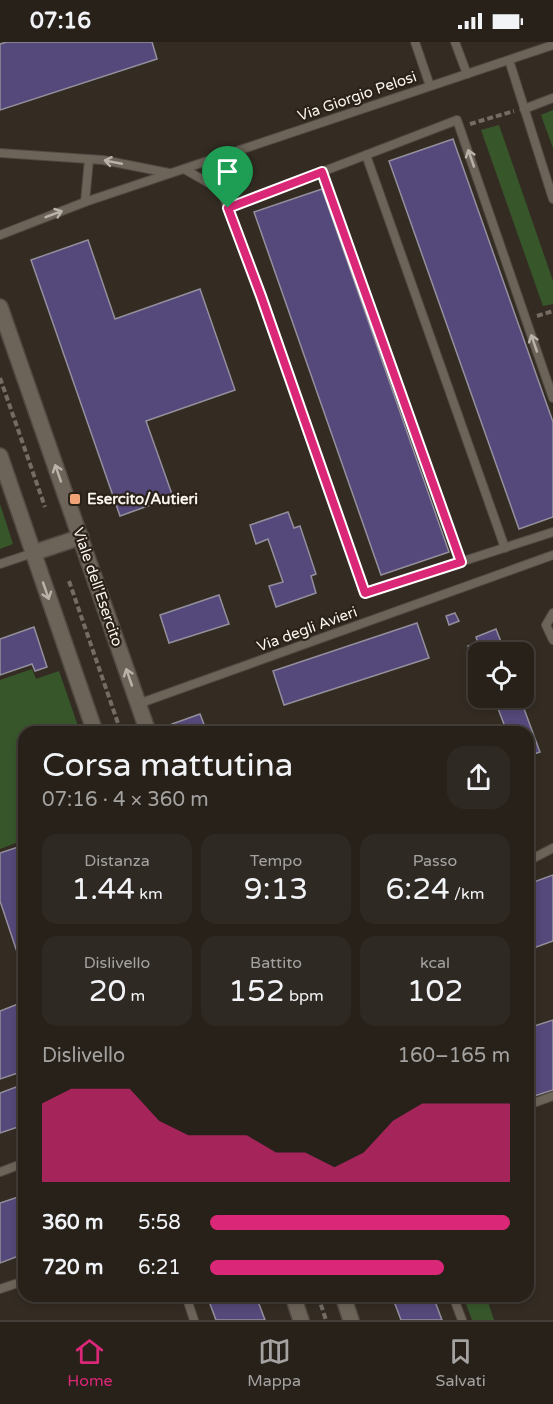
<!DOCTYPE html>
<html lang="it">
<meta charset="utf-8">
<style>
:root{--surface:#27211a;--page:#2f2923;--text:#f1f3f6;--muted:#a4a3a2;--line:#433e39;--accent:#db2777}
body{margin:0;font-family:"Varela Round",sans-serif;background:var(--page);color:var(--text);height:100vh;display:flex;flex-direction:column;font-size:22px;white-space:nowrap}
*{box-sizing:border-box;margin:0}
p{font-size:20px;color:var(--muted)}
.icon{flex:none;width:33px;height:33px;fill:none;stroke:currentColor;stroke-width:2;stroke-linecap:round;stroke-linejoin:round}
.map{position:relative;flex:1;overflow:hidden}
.sheet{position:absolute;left:18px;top:684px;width:516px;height:576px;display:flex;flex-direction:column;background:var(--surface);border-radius:18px;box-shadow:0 3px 9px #0003,0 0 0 2px var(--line)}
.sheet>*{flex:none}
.controls{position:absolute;left:468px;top:600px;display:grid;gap:12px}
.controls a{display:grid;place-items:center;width:66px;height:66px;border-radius:12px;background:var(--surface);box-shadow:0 3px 9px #0003,0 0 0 2px var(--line);font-size:30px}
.pin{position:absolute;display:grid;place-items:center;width:51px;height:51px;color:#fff;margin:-62px -26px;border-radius:50% 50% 50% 0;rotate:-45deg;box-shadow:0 0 6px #0007}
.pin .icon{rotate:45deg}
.round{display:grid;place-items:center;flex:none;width:63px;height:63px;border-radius:18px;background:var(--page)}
.head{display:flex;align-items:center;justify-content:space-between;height:102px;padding:0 24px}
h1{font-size:33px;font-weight:600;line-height:45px}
.metrics{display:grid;grid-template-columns:repeat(3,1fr);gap:9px;height:102px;padding:6px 24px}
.metrics div{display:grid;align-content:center;border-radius:15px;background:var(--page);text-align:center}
.metrics b{font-size:30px;font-weight:600}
.metrics small{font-size:16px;font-weight:400}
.metrics p{font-size:16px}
.chart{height:168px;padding:12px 24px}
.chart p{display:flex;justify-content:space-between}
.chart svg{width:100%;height:108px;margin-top:6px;fill:var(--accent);opacity:.7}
ul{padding:0 24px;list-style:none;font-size:20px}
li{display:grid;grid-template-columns:96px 72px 1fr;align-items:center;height:45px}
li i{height:15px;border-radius:8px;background:var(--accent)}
.status{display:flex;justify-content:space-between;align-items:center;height:42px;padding:0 30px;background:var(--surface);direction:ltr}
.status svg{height:16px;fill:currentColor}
.menu{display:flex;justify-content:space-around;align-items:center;height:84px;border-top:2px solid var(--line);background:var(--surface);font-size:16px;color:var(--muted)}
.menu a{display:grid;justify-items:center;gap:3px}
.menu .selected{color:var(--accent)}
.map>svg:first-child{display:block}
.green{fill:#37572b}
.building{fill:#55487a;stroke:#93909d;stroke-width:1.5}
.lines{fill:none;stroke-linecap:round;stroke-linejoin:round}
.lane-casing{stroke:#504a42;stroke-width:10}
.street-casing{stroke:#504a42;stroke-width:18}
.path{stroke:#746d65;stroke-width:4;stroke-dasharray:6 3;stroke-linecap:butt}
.lane{stroke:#6d6459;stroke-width:8}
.street{stroke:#6d6459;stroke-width:15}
.oneway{stroke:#bab3aa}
.route-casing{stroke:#fff;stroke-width:12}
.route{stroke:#db2777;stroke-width:8}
.poi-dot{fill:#efa377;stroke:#2a2219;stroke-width:2}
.labels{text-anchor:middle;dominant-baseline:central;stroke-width:4.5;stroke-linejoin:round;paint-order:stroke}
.street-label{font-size:15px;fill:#f9f4ed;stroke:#2a2219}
.poi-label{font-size:15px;font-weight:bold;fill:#f9f4ed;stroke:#2a2219;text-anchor:start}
</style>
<div class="status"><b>07:16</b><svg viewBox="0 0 49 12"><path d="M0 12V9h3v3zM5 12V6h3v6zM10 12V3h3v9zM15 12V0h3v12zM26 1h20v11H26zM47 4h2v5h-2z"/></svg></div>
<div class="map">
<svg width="553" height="1278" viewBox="0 0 553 1278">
<rect width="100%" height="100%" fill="#342c23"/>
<g class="green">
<path d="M 553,68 L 553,106 L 541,73 Z"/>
<path d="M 499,83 L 553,239 L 553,262 L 543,264 L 481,88 Z"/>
<path d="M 0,462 L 13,502 L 0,507 Z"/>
<path d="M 32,627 L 36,637 L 59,629 L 80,690 L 24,690 L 24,798 L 0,807 L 0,638 Z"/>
<path d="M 463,1254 L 486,1254 L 494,1278 L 472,1278 Z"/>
</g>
<g class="building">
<path d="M 7,0 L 152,0 L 157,17 L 0,68 L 0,2 Z"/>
<path d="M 453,97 L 553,380 L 553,475 L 519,487 L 389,119 Z"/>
<path d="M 322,147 L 449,510 L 381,533 L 254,170 Z"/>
<path d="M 88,198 L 115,277 L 200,247 L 235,348 L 146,379 L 173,455 L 120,474 L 31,218 Z"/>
<path d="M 288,470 L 294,486 L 300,484 L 316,532 L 311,534 L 316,551 L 276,565 L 269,544 L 283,540 L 268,497 L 256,502 L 250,483 Z"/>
<path d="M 219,553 L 229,582 L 169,601 L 160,573 Z"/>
<path d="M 455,571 L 459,579 L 449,583 L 446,574 Z"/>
<path d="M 417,581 L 429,616 L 284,663 L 273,629 Z"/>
<path d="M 34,585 L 47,625 L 35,629 L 32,622 L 0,633 L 0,597 Z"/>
<path d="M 496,587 L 503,605 L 487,610 L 478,610 L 478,614 L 473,616 L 468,604 L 478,601 L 476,595 Z"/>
<path d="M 503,605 L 504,610 L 487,610 Z"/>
<path d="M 494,656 L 520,656 L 540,710 L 528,714 L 528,690 L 507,690 Z"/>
<path d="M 200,672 L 207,690 L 175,690 L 172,682 Z"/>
<path d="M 24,803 L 24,924 L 22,925 L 0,859 L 0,811 Z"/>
<path d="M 553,833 L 553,899 L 528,908 L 528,842 Z"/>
<path d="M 18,962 L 24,980 L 24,1029 L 0,1037 L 0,969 Z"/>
<path d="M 553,978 L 553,1048 L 528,1056 L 528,986 Z"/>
<path d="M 24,1042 L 24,1083 L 0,1091 L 0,1051 Z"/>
<path d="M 24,1153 L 24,1212 L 0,1221 L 0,1161 Z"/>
<path d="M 207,1254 L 256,1254 L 265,1278 L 216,1278 Z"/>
<path d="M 392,1254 L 433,1254 L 442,1278 L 401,1278 Z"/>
</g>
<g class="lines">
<g class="lane-casing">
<g id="lane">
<path d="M 415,0 L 430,44"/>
<path d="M 455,0 L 467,32"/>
<path d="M 509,18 L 553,157"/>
<path d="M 524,67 L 553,56"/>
<path d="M 0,111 L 103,118 L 169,131"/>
<path d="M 366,113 L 505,506"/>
<path d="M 184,127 L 221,148 L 262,254 L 365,551 L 553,490"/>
<path d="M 322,130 L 461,520"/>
<path d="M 85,160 L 89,117"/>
<path d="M 228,166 L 457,78 L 553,356"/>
<path d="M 0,193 L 85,160 L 553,3"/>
<path d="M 0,522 L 33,511"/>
<path d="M 553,571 L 546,583 L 553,598"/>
<path d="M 138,662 L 553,513"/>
<path d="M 528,819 L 553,806"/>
<path d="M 528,1063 L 553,1054"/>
<path d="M 0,1130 L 24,1121"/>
<path d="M 0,1247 L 24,1239"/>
<path d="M 186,1254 L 194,1278"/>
<path d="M 453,1254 L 462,1278"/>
</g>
</g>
<g class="street-casing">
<g id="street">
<path d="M 0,265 L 148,690"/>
<path d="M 0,414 L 95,690"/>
<path d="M 33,511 L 81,495"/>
<path d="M 293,1254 L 301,1278"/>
<path d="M 343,1254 L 351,1278"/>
</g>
</g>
<g class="path">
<path d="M 470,82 L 514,69"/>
<path d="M 537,274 L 553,269"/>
<path d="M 0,336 L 45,465"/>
<path d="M 69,539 L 121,690"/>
<path d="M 318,1254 L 326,1278"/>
</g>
<use href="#lane" class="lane"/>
<use href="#street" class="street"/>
</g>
<defs><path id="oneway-shaft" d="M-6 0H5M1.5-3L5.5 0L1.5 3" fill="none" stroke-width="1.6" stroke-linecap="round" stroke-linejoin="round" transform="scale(1.5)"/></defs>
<g class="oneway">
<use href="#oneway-shaft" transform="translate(471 116) rotate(-109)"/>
<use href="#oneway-shaft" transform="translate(113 120) rotate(-169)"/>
<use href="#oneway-shaft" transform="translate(54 172) rotate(-21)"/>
<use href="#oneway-shaft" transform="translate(534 301) rotate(-109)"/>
<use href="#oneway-shaft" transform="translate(58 431) rotate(-109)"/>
<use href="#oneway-shaft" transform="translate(46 549) rotate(71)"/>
<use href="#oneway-shaft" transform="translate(129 635) rotate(-109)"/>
</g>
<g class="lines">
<g class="route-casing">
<path id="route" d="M 322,130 L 461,520 L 365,551 L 261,254 L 228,166 Z"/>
</g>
<use href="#route" class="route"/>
</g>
<rect class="poi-dot" x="69" y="451" width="12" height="12" rx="3"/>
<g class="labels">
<g class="street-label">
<text transform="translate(357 54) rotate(-19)">Via Giorgio Pelosi</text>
<text transform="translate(98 545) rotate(71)">Viale dell'Esercito</text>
<text transform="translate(307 587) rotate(-20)">Via degli Avieri</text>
</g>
<g class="poi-label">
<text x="87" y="457">Esercito/Autieri</text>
</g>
</g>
</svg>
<div class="controls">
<a><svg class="icon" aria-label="locate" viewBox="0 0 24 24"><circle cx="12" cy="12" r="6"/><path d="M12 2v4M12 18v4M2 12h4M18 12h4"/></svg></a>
</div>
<div class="pin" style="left:228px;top:166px;background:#1e9e55"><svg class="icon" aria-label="arrive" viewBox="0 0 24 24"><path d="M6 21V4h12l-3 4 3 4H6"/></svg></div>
<section class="sheet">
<div class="head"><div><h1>Corsa mattutina</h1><p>07:16 · 4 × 360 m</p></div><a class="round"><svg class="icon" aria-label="share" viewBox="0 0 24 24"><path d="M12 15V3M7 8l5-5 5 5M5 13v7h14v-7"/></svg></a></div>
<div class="metrics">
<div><p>Distanza</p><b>1.44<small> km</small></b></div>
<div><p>Tempo</p><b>9:13</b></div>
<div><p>Passo</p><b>6:24<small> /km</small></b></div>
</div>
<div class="metrics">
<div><p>Dislivello</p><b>20<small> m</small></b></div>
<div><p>Battito</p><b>152<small> bpm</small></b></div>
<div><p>kcal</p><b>102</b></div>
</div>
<div class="chart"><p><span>Dislivello</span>160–165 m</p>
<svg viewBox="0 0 160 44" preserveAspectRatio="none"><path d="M0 44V12L10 6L20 6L30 6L40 19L50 25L60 25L70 25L80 32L90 32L100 38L110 32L120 19L130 12L140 12L150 12L160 12V44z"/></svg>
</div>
<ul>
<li><b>360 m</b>5:58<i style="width:100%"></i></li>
<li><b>720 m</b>6:21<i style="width:78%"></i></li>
</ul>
</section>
</div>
<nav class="menu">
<a class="selected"><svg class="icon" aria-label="home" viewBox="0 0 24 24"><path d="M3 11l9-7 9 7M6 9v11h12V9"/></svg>Home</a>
<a><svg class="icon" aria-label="map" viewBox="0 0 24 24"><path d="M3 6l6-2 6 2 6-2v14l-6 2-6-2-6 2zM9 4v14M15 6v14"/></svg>Mappa</a>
<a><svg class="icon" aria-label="saved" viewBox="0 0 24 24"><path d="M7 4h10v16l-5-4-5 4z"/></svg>Salvati</a>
</nav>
